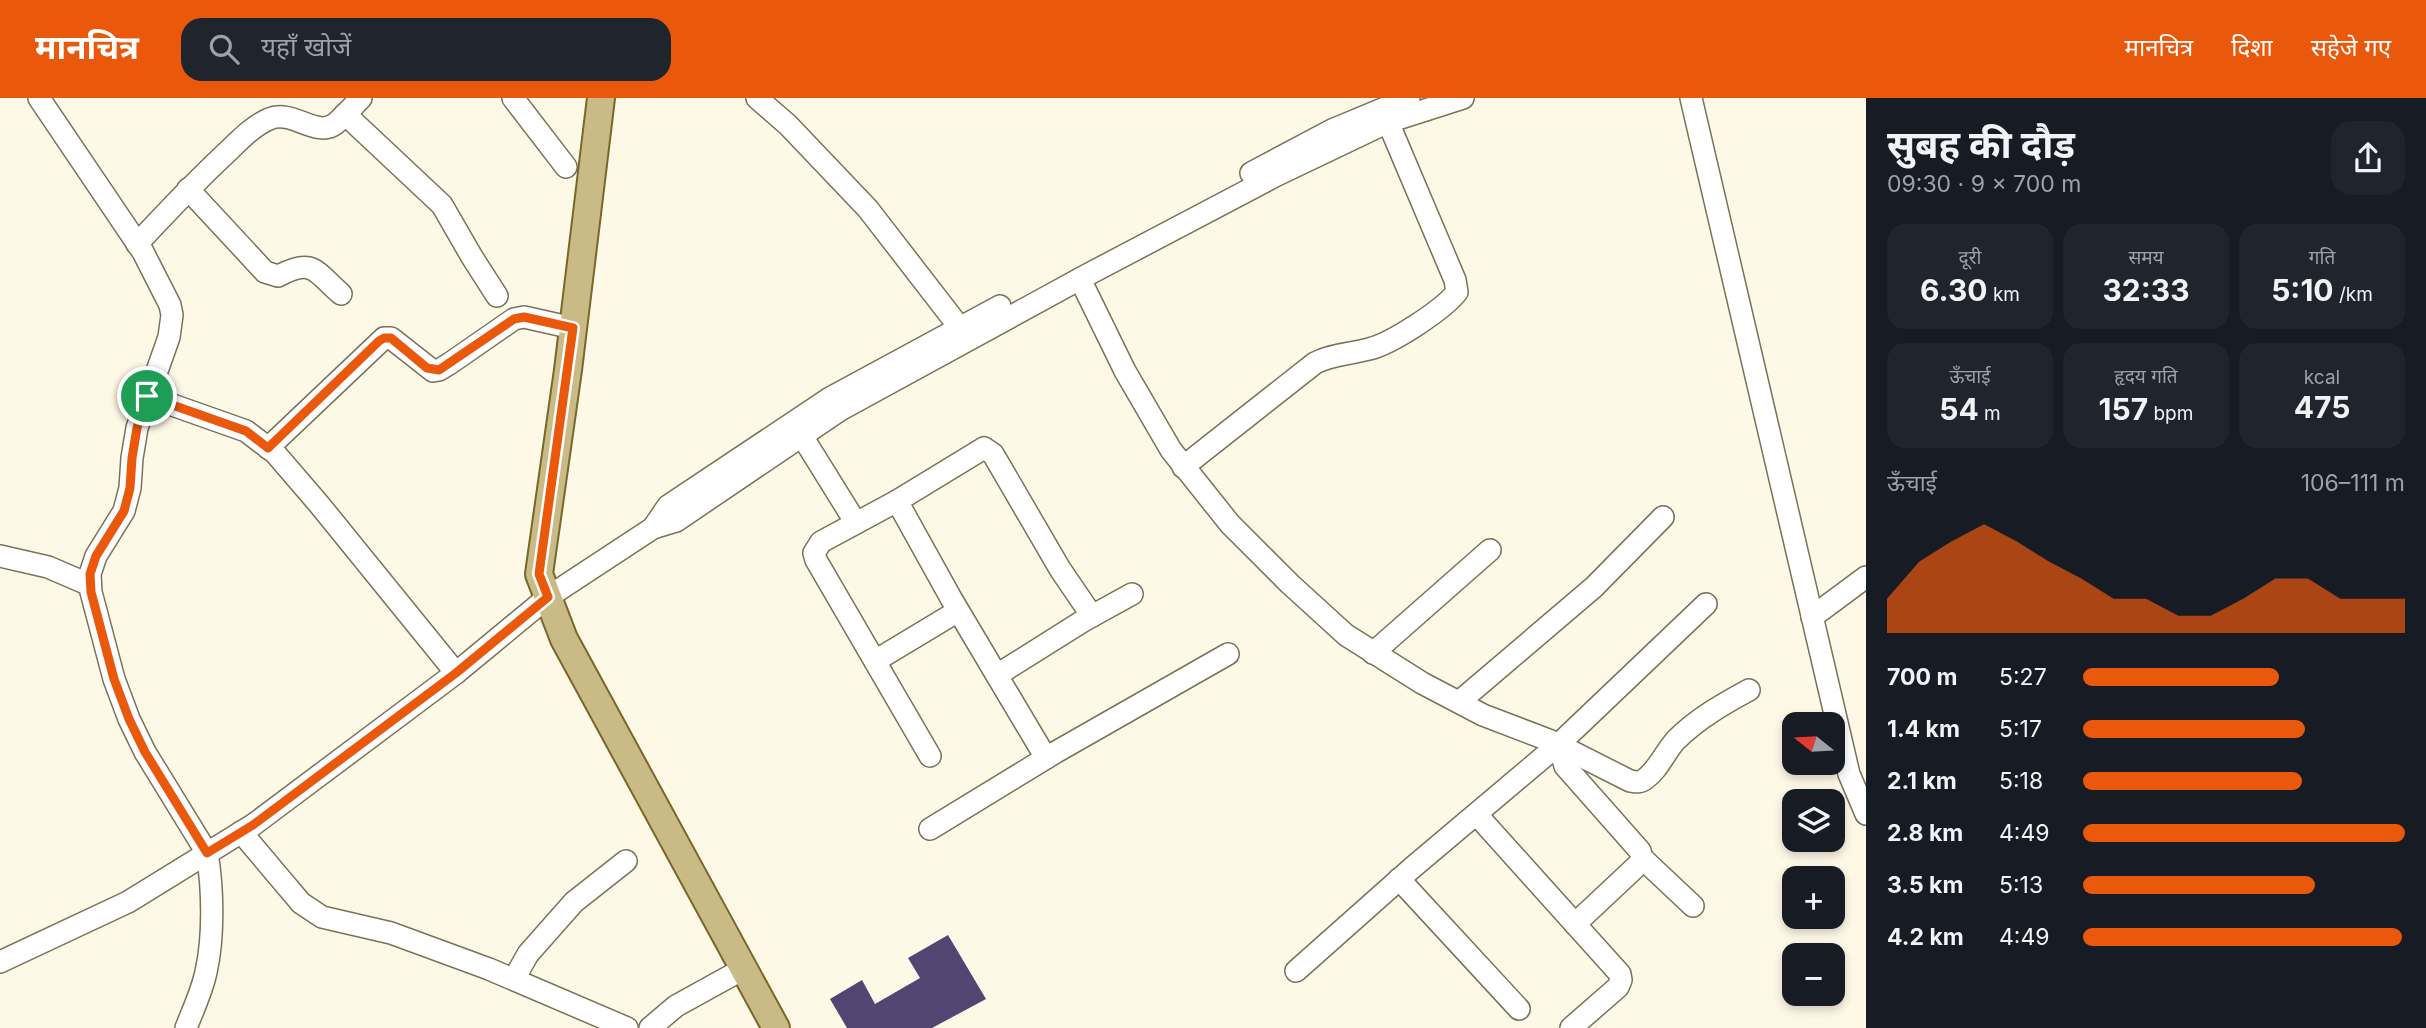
<!DOCTYPE html>
<html lang="hi">
<meta charset="utf-8">
<style>
:root{--surface:#171b24;--page:#20242c;--text:#f1f3f6;--muted:#9ea1a6;--accent:#ea580c}
body{margin:0;font-family:Inter,"Noto Sans Devanagari",sans-serif;background:var(--page);color:var(--text);height:100vh;display:flex;flex-direction:column;font-size:26px;white-space:nowrap}
*{box-sizing:border-box;margin:0}
p{font-size:23px;color:var(--muted)}
.icon{flex:none;width:38px;height:38px;fill:none;stroke:currentColor;stroke-width:2;stroke-linecap:round;stroke-linejoin:round}
.map{position:relative;flex:1;overflow:hidden}
.details{display:flex;flex-direction:column;background:var(--surface);width:560px}
.details>*{flex:none}
.needle{width:46px;rotate:288deg}
.tools{position:absolute;left:1782px;top:614px;display:grid;gap:14px}
.tools a{display:grid;place-items:center;width:63px;height:63px;border-radius:14px;background:var(--surface);box-shadow:0 4px 10px #0003;font-size:35px}
.pin{position:absolute;display:grid;place-items:center;width:60px;height:60px;color:#fff;margin:-30px;border:4px solid #fff;border-radius:50%;box-shadow:0 2px 7px #0007}
.round{display:grid;place-items:center;flex:none;width:74px;height:74px;border-radius:21px;background:var(--page)}
.headline{display:flex;align-items:center;justify-content:space-between;height:119px;padding:0 21px}
h1{font-size:38px;font-weight:700;line-height:52px}
.stats{display:grid;grid-template-columns:repeat(3,1fr);gap:10px;height:119px;padding:7px 21px}
.stats div{display:grid;align-content:center;border-radius:18px;background:var(--page);text-align:center}
.stats b{font-size:30px;font-weight:700}
.stats small{font-size:19px;font-weight:400}
.stats p{font-size:19px}
.chart{height:196px;padding:14px 21px}
.chart p{display:flex;justify-content:space-between}
.chart svg{width:100%;height:126px;margin-top:7px;fill:var(--accent);opacity:.7}
ul{padding:0 21px;list-style:none;font-size:23px}
li{display:grid;grid-template-columns:112px 84px 1fr;align-items:center;height:52px}
li i{height:18px;border-radius:9px;background:var(--accent)}
header{display:flex;align-items:center;gap:42px;box-sizing:border-box;height:98px;padding:0 35px;background:var(--accent);color:#fff}
header strong{font-size:33px}
nav{display:flex;gap:38px;margin-inline-start:auto;font-size:24px}
.search{width:490px;height:63px;background:var(--page);display:flex;align-items:center;gap:18px;box-sizing:border-box;padding:0 24px;border-radius:21px;color:var(--muted);font-size:26px}
main{display:flex;flex:1;min-height:0}
.map>svg:first-child{display:block}
.building{fill:#534471}
.lines{fill:none;stroke-linecap:round;stroke-linejoin:round}
.minor-casing{stroke:#7a7258;stroke-width:24}
.major-casing{stroke:#776729;stroke-width:30}
.minor{stroke:#fff;stroke-width:21}
.major{stroke:#cabb86;stroke-width:26}
.route-casing{stroke:#fff;stroke-width:14}
.route{stroke:#ea580c;stroke-width:9}
</style>
<header>
<strong>मानचित्र</strong>
<div class="search"><svg class="icon" aria-label="search" viewBox="0 0 24 24"><circle cx="10" cy="10" r="6"/><path d="M15 15l6 6"/></svg>यहाँ खोजें</div>
<nav><a>मानचित्र</a><a>दिशा</a><a>सहेजे गए</a></nav>
</header>
<main>
<div class="map">
<svg width="1866" height="930" viewBox="0 0 1866 930">
<rect width="100%" height="100%" fill="#fef9e7"/>
<path class="building" d="M 948,837 L 986,901 L 932,930 L 847,930 L 830,901 L 862,882 L 875,906 L 920,880 L 908,860 Z"/>
<g class="lines">
<g class="minor-casing">
<g id="minor">
<path d="M 39,0 L 143,154 L 170,207 L 172,217 L 169,239 L 137,330 L 132,360 L 130,390 L 124,413 L 96,458 L 90,476 L 91,494 L 114,581 L 129,621 L 145,654 L 207,755 C 213,790 214,839 206,874 C 202,893 193,912 186,930"/>
<path d="M 513,0 L 566,69"/>
<path d="M 757,0 L 788,27 L 868,111 L 960,230"/>
<path d="M 1691,0 L 1849,676 L 1866,716"/>
<path d="M 345,16 L 442,107 L 472,159 L 497,198"/>
<path d="M 1251,75 L 1332,32 L 1409,0"/>
<path d="M 188,91 L 265,174 L 278,178 C 313,160 314,172 341,196"/>
<path d="M 137,146 C 165,116 193,86 223,58 C 237,45 251,29 269,21 C 293,11 316,40 335,26 C 344,19 353,8 361,0"/>
<path d="M 1080,181 L 1125,273 L 1171,352 L 1230,426 L 1290,486 L 1346,537 L 1422,585 L 1483,617 L 1551,643 L 1630,683 C 1636,684 1640,685 1645,681 C 1658,672 1665,654 1676,642 C 1697,621 1723,606 1749,592"/>
<path d="M 147,298 L 246,333 L 275,355 L 318,405 L 456,575"/>
<path d="M 802,338 L 856,425"/>
<path d="M 268,350 L 384,240 L 391,240 L 433,273 L 439,272 L 449,266 L 514,221 L 524,219 L 573,230"/>
<path d="M 1183,369 L 1315,265 C 1332,256 1351,256 1369,251 C 1391,246 1443,212 1457,194 L 1455,182 L 1388,24"/>
<path d="M 897,403 L 952,502 L 1046,660"/>
<path d="M 653,430 L 668,408 L 830,300 L 1000,208"/>
<path d="M 0,458 L 48,469 L 90,487"/>
<path d="M 1812,519 L 1866,479"/>
<path d="M 1373,555 L 1490,452"/>
<path d="M 875,563 L 958,513"/>
<path d="M 997,577 L 1083,523 L 1132,496"/>
<path d="M 1459,604 L 1594,489 L 1663,419"/>
<path d="M 1565,650 L 1563,661 L 1565,668 L 1640,753 L 1642,760 L 1639,766 L 1575,826"/>
<path d="M 930,658 L 816,462 L 814,455 L 821,444 L 897,403 L 984,350 L 993,356 L 1060,471 L 1092,518"/>
<path d="M 1477,717 L 1620,876 L 1621,882 L 1618,889 L 1571,930"/>
<path d="M 930,731 L 1056,654 L 1228,556"/>
<path d="M 241,734 L 301,805 L 322,819 L 391,835 L 489,871 L 627,930"/>
<path d="M 1642,760 L 1693,808"/>
<path d="M 1399,781 L 1519,911"/>
<path d="M 0,864 L 128,804 L 253,727 L 456,575 L 548,499 L 653,430 L 676,423 L 840,312 L 1087,177 L 1277,77 L 1388,24 L 1463,0"/>
<path d="M 1296,873 L 1412,770 L 1559,646 L 1706,506"/>
<path d="M 514,881 L 528,856 L 574,804 L 626,763"/>
<path d="M 650,930 L 676,908 L 743,871"/>
</g>
</g>
<g class="major-casing">
<path id="major" d="M 601,0 L 568,272 L 539,476 L 564,541 L 776,930"/>
</g>
<use href="#minor" class="minor"/>
<use href="#major" class="major"/>
</g>
<g class="lines">
<g class="route-casing">
<path id="route" d="M 524,219 L 573,230 L 539,476 L 548,499 L 456,575 L 253,727 L 207,755 L 145,654 L 129,621 L 114,581 L 91,494 L 90,476 L 96,458 L 124,413 L 130,390 L 132,360 L 137,330 L 147,298 L 246,333 L 268,350 L 379,243 L 384,240 L 391,240 L 427,270 L 439,272 L 514,221 Z"/>
</g>
<use href="#route" class="route"/>
</g>
</svg>
<div class="tools">
<a><svg class="needle" viewBox="-14 -14 28 28"><path d="M0-13l5 13h-10z" fill="#e53935"/><path d="M0 13l5-13h-10z" fill="#9ea1a6"/></svg></a>
<a><svg class="icon" aria-label="layers" viewBox="0 0 24 24"><path d="M12 4l9 5-9 5-9-5zM3 14l9 5 9-5"/></svg></a>
<a>+</a>
<a>−</a>
</div>
<div class="pin" style="left:147px;top:298px;background:#1e9e55"><svg class="icon" aria-label="arrive" viewBox="0 0 24 24"><path d="M6 21V4h12l-3 4 3 4H6"/></svg></div>
</div>
<section class="details">
<div class="headline"><div><h1>सुबह की दौड़</h1><p>09:30 · 9 × 700 m</p></div><a class="round"><svg class="icon" aria-label="share" viewBox="0 0 24 24"><path d="M12 15V3M7 8l5-5 5 5M5 13v7h14v-7"/></svg></a></div>
<div class="stats">
<div><p>दूरी</p><b>6.30<small> km</small></b></div>
<div><p>समय</p><b>32:33</b></div>
<div><p>गति</p><b>5:10<small> /km</small></b></div>
</div>
<div class="stats">
<div><p>ऊँचाई</p><b>54<small> m</small></b></div>
<div><p>हृदय गति</p><b>157<small> bpm</small></b></div>
<div><p>kcal</p><b>475</b></div>
</div>
<div class="chart"><p><span>ऊँचाई</span>106–111 m</p>
<svg viewBox="0 0 160 44" preserveAspectRatio="none"><path d="M0 44V32L10 19L20 12L30 6L40 12L50 19L60 25L70 32L80 32L90 38L100 38L110 32L120 25L130 25L140 32L150 32L160 32V44z"/></svg>
</div>
<ul>
<li><b>700 m</b>5:27<i style="width:61%"></i></li>
<li><b>1.4 km</b>5:17<i style="width:69%"></i></li>
<li><b>2.1 km</b>5:18<i style="width:68%"></i></li>
<li><b>2.8 km</b>4:49<i style="width:100%"></i></li>
<li><b>3.5 km</b>5:13<i style="width:72%"></i></li>
<li><b>4.2 km</b>4:49<i style="width:99%"></i></li>
</ul>
</section>
</main>
